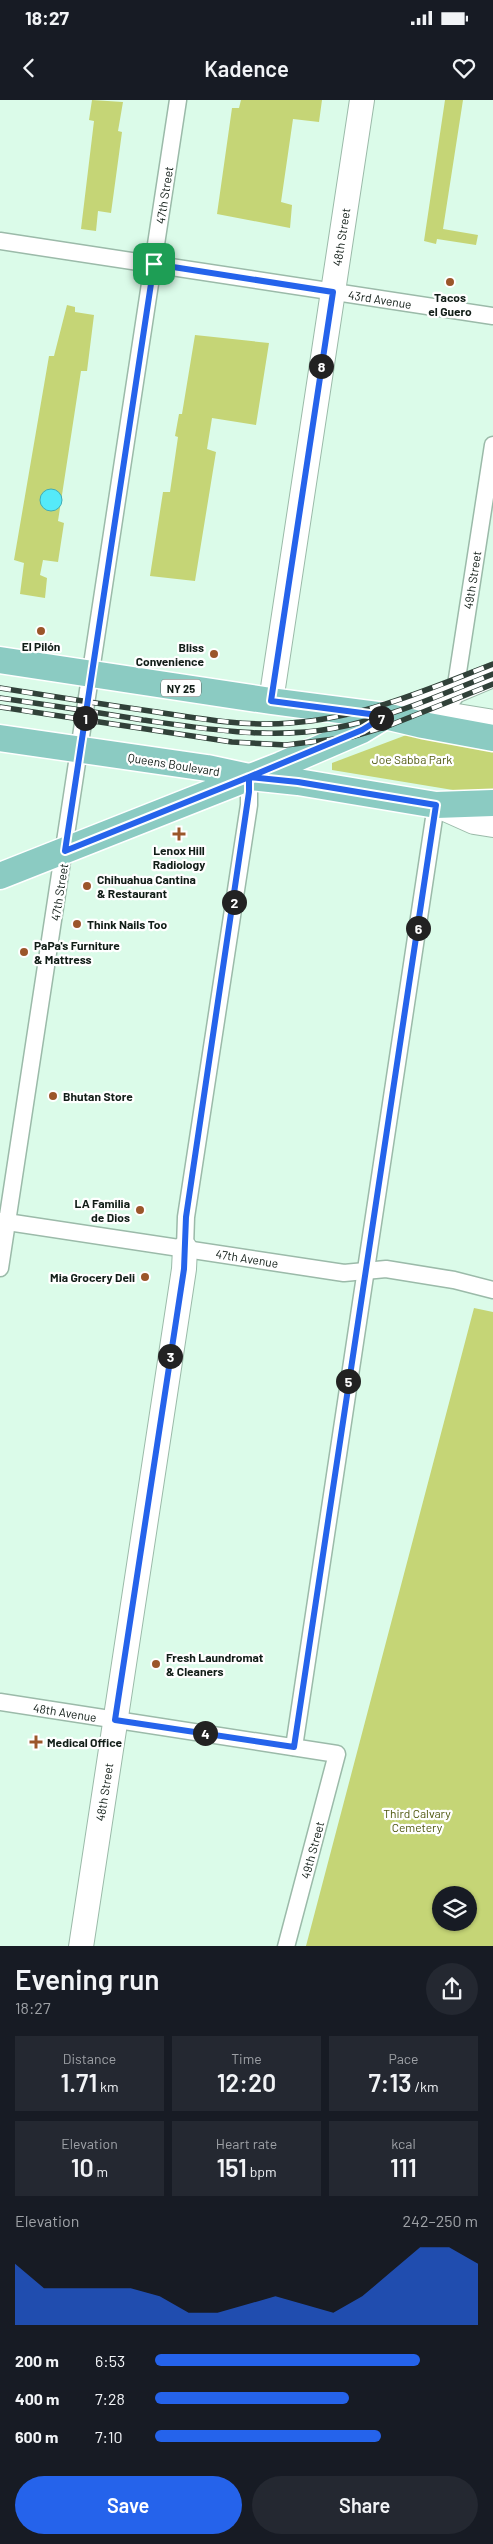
<!DOCTYPE html>
<meta charset="utf-8">
<style>
:root{--surface:#171b24;--page:#242831;--text:#f1f3f6;--muted:#9ea1a6;--accent:#2563eb}
body{margin:0;font-family:Barlow,sans-serif;background:var(--page);color:var(--text);height:100vh;display:flex;flex-direction:column;font-size:19px;white-space:nowrap}
*{box-sizing:border-box;margin:0}
p{font-size:16px;color:var(--muted)}
.icon{flex:none;width:28px;height:28px;fill:none;stroke:currentColor;stroke-width:2;stroke-linecap:round;stroke-linejoin:round}
.map{position:relative;height:1846px;overflow:hidden}
.details{display:flex;flex-direction:column;background:var(--surface);flex:1}
.details>*{flex:none}
.fabs{position:absolute;left:432px;top:1786px;display:grid;gap:10px}
.fabs a{display:grid;place-items:center;width:45px;height:45px;border-radius:50%;background:var(--surface);box-shadow:0 1px 4px #0004;font-size:25px}
.pin{position:absolute;display:grid;place-items:center;width:42px;height:42px;color:#fff;margin:-21px;border-radius:10px;box-shadow:0 2px 8px #0006}
.km{position:absolute;width:25px;height:25px;margin:-12px;border-radius:50%;background:#222;color:#fff;font-size:14px;line-height:25px;text-align:center}
.round{display:grid;place-items:center;flex:none;width:52px;height:52px;border-radius:26px;background:var(--page)}
.overview{display:flex;align-items:center;justify-content:space-between;height:85px;padding:0 15px}
h1{font-size:28px;font-weight:600;line-height:38px}
.metrics{display:grid;grid-template-columns:repeat(3,1fr);gap:8px;height:85px;padding:5px 15px}
.metrics div{display:grid;align-content:center;border-radius:0px;background:var(--page);text-align:center}
.metrics b{font-size:25px;font-weight:600}
.metrics small{font-size:14px;font-weight:400}
.metrics p{font-size:14px}
.chart{height:140px;padding:10px 15px}
.chart p{display:flex;justify-content:space-between}
.chart svg{width:100%;height:90px;margin-top:5px;fill:var(--accent);opacity:.7}
.button{display:flex;gap:10px;margin-top:auto;padding:10px 15px}
.button a{flex:1;height:58px;border-radius:30px;background:var(--accent);color:#fff;font-size:20px;font-weight:600;line-height:58px;text-align:center}
.button a+a{background:var(--page);color:var(--text)}
ul{padding:0 15px;list-style:none;font-size:16px}
li{display:grid;grid-template-columns:80px 60px 1fr;align-items:center;height:38px}
li i{height:12px;border-radius:6px;background:var(--accent)}
.status{display:flex;justify-content:space-between;align-items:center;height:35px;padding:0 25px;background:var(--surface);direction:ltr}
.status svg{height:14px;fill:currentColor}
header{display:flex;justify-content:space-between;align-items:center;height:65px;padding:0 15px;background:var(--surface);font-size:22px;font-weight:600}
.map>svg:first-child{display:block}
.green{fill:#c5d576;fill-rule:evenodd}
.water{fill:#55eaf9;stroke:#41acb5}
.lines{fill:none;stroke-linecap:round;stroke-linejoin:round}
.street-casing{stroke:#9bbaa9;stroke-width:19}
.secondary-casing{stroke:#9bbaa9;stroke-width:26}
.primary-casing{stroke:#fff;stroke-width:29}
.street{stroke:#fff;stroke-width:16}
.secondary{stroke:#fff;stroke-width:24}
.primary{stroke:#8bcbc2;stroke-width:26}
.rail-casing{stroke:#314139;stroke-width:5.5}
.rail{stroke:#fff;stroke-width:4;stroke-dasharray:11;stroke-linecap:butt}
.route-casing{stroke:#fff;stroke-width:10}
.route{stroke:#2563eb;stroke-width:6}
.poi-dot{fill:#9b562a;stroke:#fff;stroke-width:2}
.labels{text-anchor:middle;dominant-baseline:central;stroke-width:4.5;stroke-linejoin:round;paint-order:stroke}
.shield{fill:#fff;stroke:#58615d;stroke-width:1}
.shield-label{font-size:11px;font-weight:bold;fill:#111d17}
.street-label{font-size:12px;fill:#111d17;stroke:#fff}
.poi-label{font-size:12px;font-weight:bold;fill:#111d17;stroke:#fff;text-anchor:start}
.park-label{font-size:12px;fill:#505910;stroke:#fff}
</style>
<div class="status"><b>18:27</b><svg viewBox="0 0 49 12"><path d="M0 12V9h3v3zM5 12V6h3v6zM10 12V3h3v9zM15 12V0h3v12zM26 1h20v11H26zM47 4h2v5h-2z"/></svg></div>
<header><svg class="icon" aria-label="back" viewBox="0 0 24 24"><path d="M15 5l-7 7 7 7"/></svg>Kadence<svg class="icon" aria-label="heart" viewBox="0 0 24 24"><path d="M12 20l-8-8c-3-5 5-10 8-4 3-6 11-1 8 4z"/></svg></header>
<div class="map">
<svg width="493" height="1847" viewBox="0 0 493 1847">
<rect width="100%" height="100%" fill="#dbfbe9"/>
<g class="green">
<path d="M 92,0 L 123,2 L 118,31 L 122,32 L 111,113 L 98,111 L 96,131 L 81,129 L 94,21 L 89,20 Z"/>
<path d="M 241,0 L 322,0 L 319,22 L 293,19 L 281,102 L 292,105 L 290,128 L 217,114 L 232,8 L 239,8 Z"/>
<path d="M 445,0 L 463,0 L 443,129 L 478,135 L 476,145 L 437,139 L 436,144 L 424,141 Z"/>
<path d="M 67,205 L 75,207 L 75,212 L 94,215 L 87,271 L 81,271 L 58,421 L 64,423 L 58,462 L 43,460 L 40,475 L 47,478 L 45,498 L 20,494 L 24,463 L 14,460 L 49,256 L 54,256 Z"/>
<path d="M 195,235 L 269,243 L 256,325 L 212,318 L 207,349 L 216,352 L 195,481 L 150,476 L 163,392 L 170,392 L 178,337 L 175,336 L 179,314 L 182,314 Z"/>
<path d="M 409,634 L 493,651 L 493,692 L 459,691 L 332,670 L 332,663 Z"/>
<path d="M 474,1208 L 493,1212 L 493,1846 L 306,1846 ZM 441,1795 L 469,1795 L 469,1822 L 441,1822 Z"/>
</g>
<circle class="water" cx="51" cy="400" r="11"/>
<g class="lines">
<g class="street-casing">
<g id="street">
<path d="M 0,141 L 493,216"/>
<path d="M 454,598 L 493,345"/>
<path d="M 0,1121 L 344,1173 L 386,1169 L 454,1180 L 493,1190"/>
<path d="M 185,1148 L 186,1117 L 249,705 L 249,677"/>
<path d="M 0,1168 L 178,0"/>
<path d="M 0,1602 L 337,1654 L 286,1847"/>
<path d="M 294,1647 L 436,705"/>
</g>
</g>
<g class="secondary-casing">
<g id="secondary">
<path d="M 271,601 L 362,0"/>
<path d="M 385,616 L 455,591 L 493,575"/>
<path d="M 412,616 L 451,615 L 493,622"/>
<path d="M 436,705 L 474,722 L 493,725"/>
<path d="M 81,1847 L 184,1169 L 185,1148"/>
</g>
</g>
<g class="primary-casing">
<g id="primary">
<path d="M 0,560 L 271,601 L 385,616 L 423,625 L 493,638"/>
<path d="M 0,638 L 207,668 L 249,677 L 298,682 L 436,705 L 493,703"/>
<path d="M 0,776 L 281,665 L 362,630 L 385,616"/>
</g>
</g>
<use href="#street" class="street"/>
<use href="#secondary" class="secondary"/>
<use href="#primary" class="primary"/>
<g class="rail-casing">
<g id="rail">
<path d="M 0,588 C 50,596 100,604 150,611 C 196,618 244,627 290,623 C 362,618 427,590 493,564"/>
<path d="M 0,598 C 48,605 95,612 143,620 C 206,629 271,640 335,628 C 390,618 442,594 493,574"/>
<path d="M 0,607 L 232,642 L 286,645 L 351,637 L 388,626 L 493,584"/>
</g>
</g>
<use href="#rail" class="rail"/>
</g>
<g class="lines">
<g class="route-casing">
<path id="route" d="M 154,164 L 65,751 L 249,677 L 249,692 L 186,1117 L 184,1169 L 115,1620 L 294,1647 L 436,705 L 298,682 L 249,677 L 362,630 L 385,616 L 271,601 L 333,192 L 154,164"/>
</g>
<use href="#route" class="route"/>
</g>
<g class="poi-dot">
<circle cx="450" cy="182" r="5"/>
<circle cx="41" cy="531" r="5"/>
<circle cx="214" cy="554" r="5"/>
<path d="M176.5 726.5h5v5h5v5h-5v5h-5v-5h-5v-5h5z"/>
<circle cx="87" cy="786" r="5"/>
<circle cx="77" cy="824" r="5"/>
<circle cx="24" cy="852" r="5"/>
<circle cx="53" cy="996" r="5"/>
<circle cx="140" cy="1110" r="5"/>
<circle cx="145" cy="1177" r="5"/>
<circle cx="156" cy="1564" r="5"/>
<path d="M33.5 1634.5h5v5h5v5h-5v5h-5v-5h-5v-5h5z"/>
</g>
<g class="labels">
<rect class="shield" x="161" y="579.5" width="40" height="17" rx="4"/>
<g class="shield-label">
<text x="181" y="588">NY 25</text>
</g>
<g class="street-label">
<text transform="translate(164 95) rotate(-81)">47th Street</text>
<text transform="translate(341 137) rotate(-81)">48th Street</text>
<text transform="translate(380 199) rotate(9)">43rd Avenue</text>
<text transform="translate(472 480) rotate(-81)">49th Street</text>
<text transform="translate(174 664) rotate(9)">Queens Boulevard</text>
<text transform="translate(59 792) rotate(-81)">47th Street</text>
<text transform="translate(247 1158) rotate(9)">47th Avenue</text>
<text transform="translate(65 1612) rotate(9)">48th Avenue</text>
<text transform="translate(104 1692) rotate(-81)">48th Street</text>
<text transform="translate(312 1750) rotate(-75)">49th Street</text>
</g>
<g class="poi-label">
<text x="450" y="197" text-anchor="middle">Tacos<tspan x="450" dy="14">el Guero</tspan></text>
<text x="41" y="546" text-anchor="middle">El Pilón</text>
<text x="204" y="547" text-anchor="end">Bliss<tspan x="204" dy="14">Convenience</tspan></text>
<text x="179" y="750" text-anchor="middle">Lenox Hill<tspan x="179" dy="14">Radiology</tspan></text>
<text x="97" y="779">Chihuahua Cantina<tspan x="97" dy="14">&amp; Restaurant</tspan></text>
<text x="87" y="824">Think Nails Too</text>
<text x="34" y="845">PaPa's Furniture<tspan x="34" dy="14">&amp; Mattress</tspan></text>
<text x="63" y="996">Bhutan Store</text>
<text x="130" y="1103" text-anchor="end">LA Familia<tspan x="130" dy="14">de Dios</tspan></text>
<text x="135" y="1177" text-anchor="end">Mia Grocery Deli</text>
<text x="166" y="1557">Fresh Laundromat<tspan x="166" dy="14">&amp; Cleaners</tspan></text>
<text x="47" y="1642">Medical Office</text>
</g>
<g class="park-label">
<text x="412" y="659">Joe Sabba Park</text>
<text x="417" y="1713">Third Calvary<tspan x="417" dy="14">Cemetery</tspan></text>
</g>
</g>
</svg>
<div class="fabs">
<a><svg class="icon" aria-label="layers" viewBox="0 0 24 24"><path d="M12 4l9 5-9 5-9-5zM3 14l9 5 9-5"/></svg></a>
</div>
<div class="pin" style="left:154px;top:164px;background:#1e9e55"><svg class="icon" aria-label="arrive" viewBox="0 0 24 24"><path d="M6 21V4h12l-3 4 3 4H6"/></svg></div>
<b class="km" style="left:85px;top:618px">1</b>
<b class="km" style="left:234px;top:802px">2</b>
<b class="km" style="left:170px;top:1256px">3</b>
<b class="km" style="left:205px;top:1633px">4</b>
<b class="km" style="left:348px;top:1281px">5</b>
<b class="km" style="left:418px;top:828px">6</b>
<b class="km" style="left:381px;top:618px">7</b>
<b class="km" style="left:321px;top:266px">8</b>
</div>
<section class="details">
<div class="overview"><div><h1>Evening run</h1><p>18:27</p></div><a class="round"><svg class="icon" aria-label="share" viewBox="0 0 24 24"><path d="M12 15V3M7 8l5-5 5 5M5 13v7h14v-7"/></svg></a></div>
<div class="metrics">
<div><p>Distance</p><b>1.71<small> km</small></b></div>
<div><p>Time</p><b>12:20</b></div>
<div><p>Pace</p><b>7:13<small> /km</small></b></div>
</div>
<div class="metrics">
<div><p>Elevation</p><b>10<small> m</small></b></div>
<div><p>Heart rate</p><b>151<small> bpm</small></b></div>
<div><p>kcal</p><b>111</b></div>
</div>
<div class="chart"><p><span>Elevation</span>242–250 m</p>
<svg viewBox="0 0 160 44" preserveAspectRatio="none"><path d="M0 44V14L10 26L20 26L30 26L40 26L50 30L60 38L70 38L80 34L90 30L100 34L110 38L120 30L130 18L140 6L150 6L160 14V44z"/></svg>
</div>
<ul>
<li><b>200 m</b>6:53<i style="width:82%"></i></li>
<li><b>400 m</b>7:28<i style="width:60%"></i></li>
<li><b>600 m</b>7:10<i style="width:70%"></i></li>
</ul>
<div class="button"><a>Save</a><a>Share</a></div>
</section>
